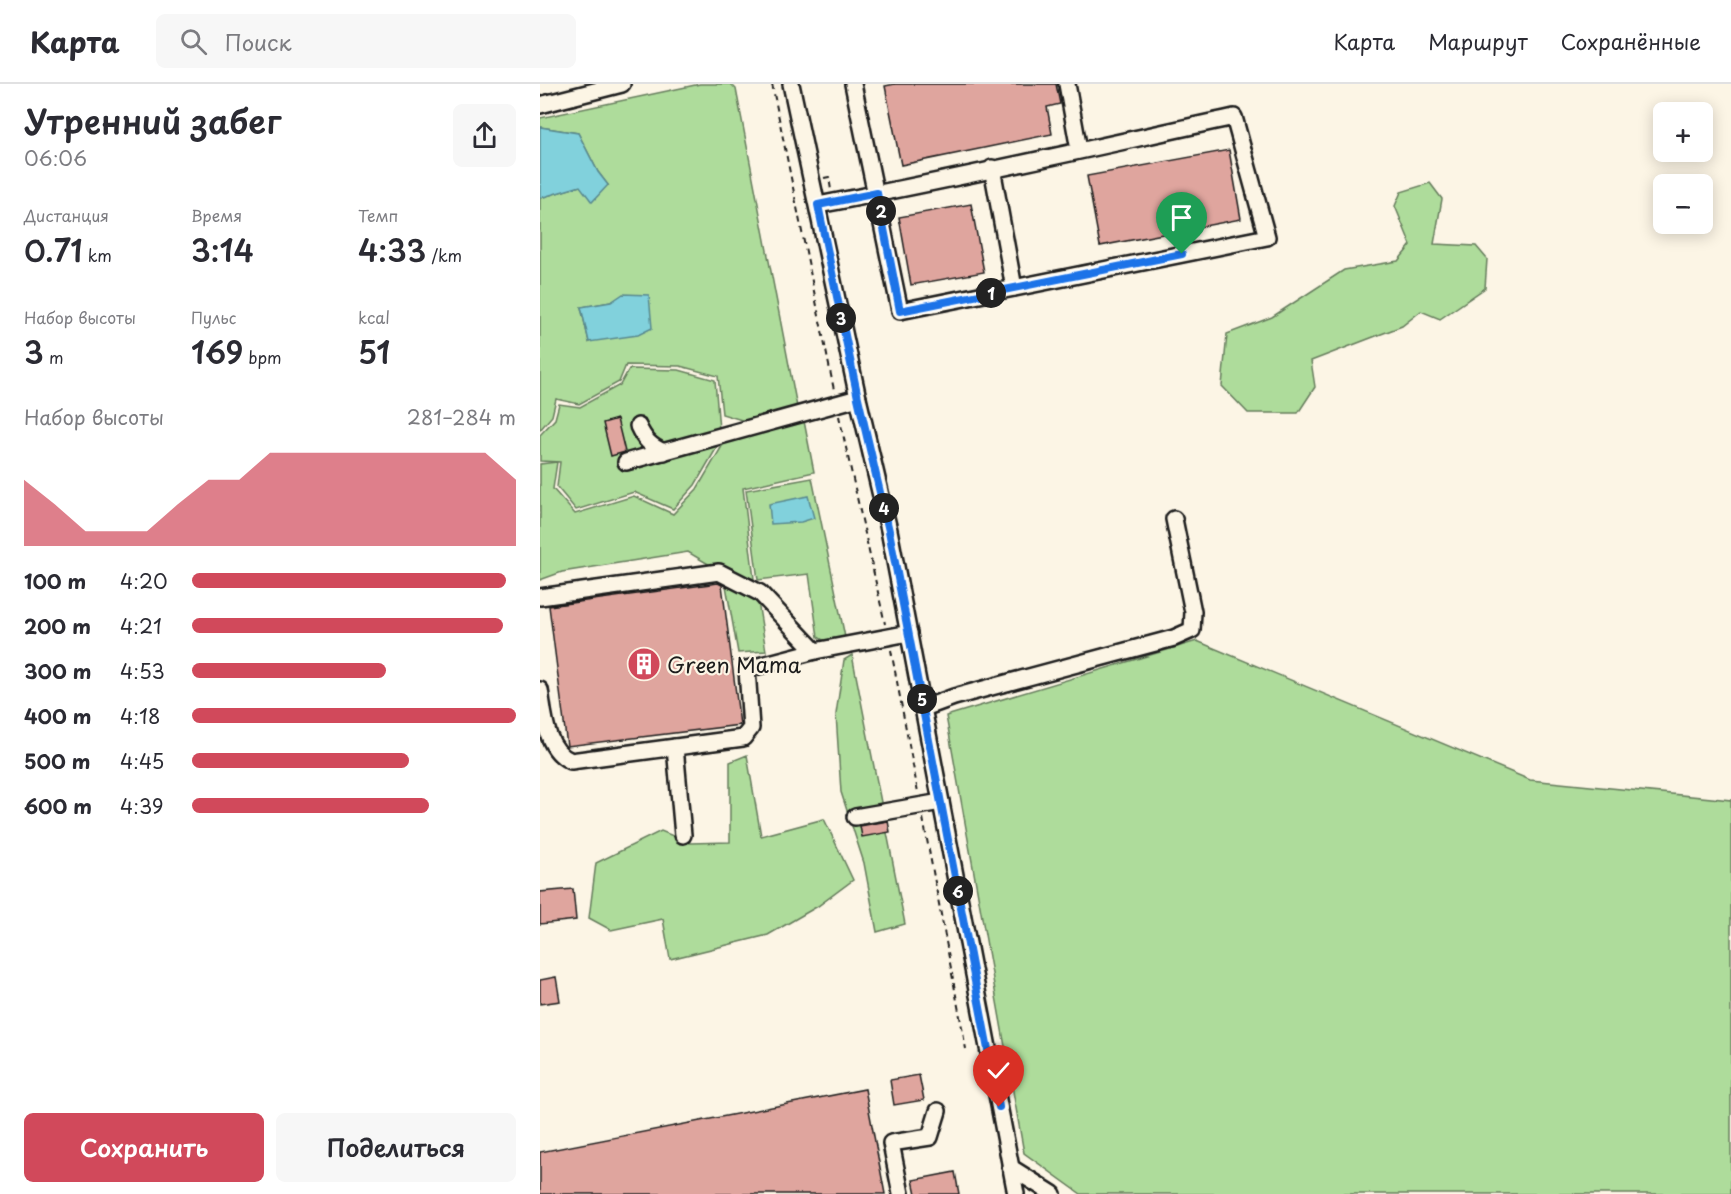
<!DOCTYPE html>
<html lang="ru">
<meta charset="utf-8">
<style>
:root{--surface:#fff;--page:#f7f7f7;--text:#2b2b33;--muted:#7c7c81;--line:#e1e1e2;--accent:#d1495b}
body{margin:0;font-family:"Playpen Sans",sans-serif;background:var(--page);color:var(--text);height:100vh;display:flex;flex-direction:column;font-size:22px;white-space:nowrap}
*{box-sizing:border-box;margin:0}
p{font-size:20px;color:var(--muted)}
.icon{flex:none;width:33px;height:33px;fill:none;stroke:currentColor;stroke-width:2;stroke-linecap:round;stroke-linejoin:round}
.map{position:relative;flex:1;overflow:hidden}
.sheet{display:flex;flex-direction:column;background:var(--surface);width:540px}
.sheet>*{flex:none}
.fabs{position:absolute;left:1113px;top:18px;display:grid;gap:12px}
.fabs a{display:grid;place-items:center;width:60px;height:60px;border-radius:9px;background:var(--surface);box-shadow:0 3px 15px #0003;font-size:30px}
.pin{position:absolute;display:grid;place-items:center;width:51px;height:51px;color:#fff;margin:-62px -26px;border-radius:50% 50% 50% 0;rotate:-45deg;box-shadow:0 0 6px #0007}
.pin .icon{rotate:45deg}
.km{position:absolute;width:30px;height:30px;margin:-15px;border-radius:50%;background:#222;color:#fff;font-size:16px;line-height:30px;text-align:center}
.round{display:grid;place-items:center;flex:none;width:63px;height:63px;border-radius:9px;background:var(--page)}
.overview{display:flex;align-items:center;justify-content:space-between;height:102px;padding:0 24px}
h1{font-size:33px;font-weight:600;line-height:45px}
.stats{display:grid;grid-template-columns:repeat(3,1fr);gap:9px;height:102px;padding:6px 24px}
.stats div{display:grid;align-content:center}
.stats b{font-size:30px;font-weight:600}
.stats small{font-size:16px;font-weight:400}
.stats p{font-size:16px}
.chart{height:168px;padding:12px 24px}
.chart p{display:flex;justify-content:space-between}
.chart svg{width:100%;height:108px;margin-top:6px;fill:var(--accent);opacity:.7}
.button{display:flex;gap:12px;margin-top:auto;padding:12px 24px}
.button a{flex:1;height:69px;border-radius:9px;background:var(--accent);color:#fff;font-size:24px;font-weight:600;line-height:69px;text-align:center}
.button a+a{background:var(--page);color:var(--text)}
ul{padding:0 24px;list-style:none;font-size:20px}
li{display:grid;grid-template-columns:96px 72px 1fr;align-items:center;height:45px}
li i{height:15px;border-radius:8px;background:var(--accent)}
header{display:flex;align-items:center;gap:36px;box-sizing:border-box;height:84px;padding:0 30px;background:var(--surface);border-bottom:2px solid var(--line)}
header strong{font-size:28px}
nav{display:flex;gap:33px;margin-inline-start:auto;font-size:21px}
.search{width:420px;height:54px;background:var(--page);display:flex;align-items:center;gap:15px;box-sizing:border-box;padding:0 21px;border-radius:9px;color:var(--muted);font-size:22px}
main{display:flex;flex:1;min-height:0}
.map>svg:first-child{display:block}
.green{fill:#aedc9b;stroke:#657c5c;stroke-width:1.5;fill-rule:evenodd}
.water{fill:#81d1dc;stroke:#59898f;stroke-width:1.5}
.building{fill:#dfa59e;stroke:#1c1c1c;stroke-width:1.5}
.lines{fill:none;stroke-linecap:round;stroke-linejoin:round}
.minor-casing{stroke:#1c1c1c;stroke-width:20}
.path{stroke:#1c1c1c;stroke-width:2;stroke-dasharray:6 4.5;stroke-linecap:butt}
.minor{stroke:#fcf5e5;stroke-width:15}
.route-casing{stroke:#fff;stroke-width:12}
.route{stroke:#1a73e8;stroke-width:8}
.labels{text-anchor:middle;dominant-baseline:central;stroke-width:4.5;stroke-linejoin:round;paint-order:stroke}
.poi-label{font-size:21px;fill:#1c1c1c;stroke:#fcf5e5;text-anchor:start}
</style>
<header>
<strong>Карта</strong>
<div class="search"><svg class="icon" aria-label="search" viewBox="0 0 24 24"><circle cx="10" cy="10" r="6"/><path d="M15 15l6 6"/></svg>Поиск</div>
<nav><a>Карта</a><a>Маршрут</a><a>Сохранённые</a></nav>
</header>
<main>
<section class="sheet">
<div class="overview"><div><h1>Утренний забег</h1><p>06:06</p></div><a class="round"><svg class="icon" aria-label="share" viewBox="0 0 24 24"><path d="M12 15V3M7 8l5-5 5 5M5 13v7h14v-7"/></svg></a></div>
<div class="stats">
<div><p>Дистанция</p><b>0.71<small> km</small></b></div>
<div><p>Время</p><b>3:14</b></div>
<div><p>Темп</p><b>4:33<small> /km</small></b></div>
</div>
<div class="stats">
<div><p>Набор высоты</p><b>3<small> m</small></b></div>
<div><p>Пульс</p><b>169<small> bpm</small></b></div>
<div><p>kcal</p><b>51</b></div>
</div>
<div class="chart"><p><span>Набор высоты</span>281–284 m</p>
<svg viewBox="0 0 160 44" preserveAspectRatio="none"><path d="M0 44V17L10 27L20 38L30 38L40 38L50 27L60 17L70 17L80 6L90 6L100 6L110 6L120 6L130 6L140 6L150 6L160 17V44z"/></svg>
</div>
<ul>
<li><b>100 m</b>4:20<i style="width:97%"></i></li>
<li><b>200 m</b>4:21<i style="width:96%"></i></li>
<li><b>300 m</b>4:53<i style="width:60%"></i></li>
<li><b>400 m</b>4:18<i style="width:100%"></i></li>
<li><b>500 m</b>4:45<i style="width:67%"></i></li>
<li><b>600 m</b>4:39<i style="width:73%"></i></li>
</ul>
<div class="button"><a>Сохранить</a><a>Поделиться</a></div>
</section>
<div class="map">
<svg width="1191" height="1110" viewBox="0 0 1191 1110">
<rect width="100%" height="100%" fill="#fcf5e5"/>
<filter id="ink" filterUnits="userSpaceOnUse"><feTurbulence type="fractalNoise" baseFrequency=".0167" numOctaves="2"/><feDisplacementMap in="SourceGraphic" scale="12" xChannelSelector="R" yChannelSelector="G"/><feConvolveMatrix kernelMatrix="1 2 1 2 8 2 1 2 1" color-interpolation-filters="sRGB"/></filter>
<g filter="url(#ink)">
<g class="green">
<path d="M 160,0 L 191,0 L 196,5 L 257,323 L 205,337 L 182,330 L 178,292 L 140,282 L 86,281 L 79,298 L 39,320 L 16,315 L 12,332 L 0,346 L 0,114 L 40,102 L 68,101 L 58,88 L 38,49 L 0,43 L 0,34 ZM 71,218 L 49,258 L 41,223 Z"/>
<path d="M 890,99 L 902,115 L 894,160 L 936,162 L 947,175 L 945,204 L 900,235 L 881,227 L 862,242 L 771,277 L 775,303 L 758,329 L 708,329 L 682,302 L 687,250 L 732,233 L 804,186 L 858,177 L 871,161 L 855,122 L 861,108 Z"/>
<path d="M 89,285 L 139,286 L 175,296 L 180,358 L 155,401 L 133,425 L 94,408 L 36,426 L 17,403 L 20,378 L 0,377 L 0,351 L 15,335 L 19,320 L 40,323 L 80,301 Z"/>
<path d="M 264,337 L 274,388 L 203,404 L 214,495 L 170,481 L 148,468 L 22,488 L 0,496 L 0,380 L 17,378 L 13,405 L 35,430 L 94,412 L 133,430 L 157,405 L 185,357 Z"/>
<path d="M 272,394 L 305,553 L 288,559 L 278,553 L 269,490 L 218,496 L 206,406 Z"/>
<path d="M 185,496 L 217,512 L 226,567 L 198,569 Z"/>
<path d="M 657,557 L 990,696 L 1191,716 L 1191,1110 L 541,1110 L 484,1069 L 406,632 Z"/>
<path d="M 312,571 L 365,840 L 337,848 L 324,779 L 301,708 L 296,630 L 304,576 Z"/>
<path d="M 207,671 L 221,752 L 284,735 L 313,796 L 278,822 L 228,851 L 130,875 L 123,835 L 71,846 L 49,834 L 56,779 L 121,747 L 150,759 L 190,758 L 190,678 Z"/>
</g>
<g class="water">
<path d="M 0,43 L 38,49 L 58,88 L 68,101 L 52,118 L 40,102 L 0,114 Z"/>
<path d="M 83,210 L 109,211 L 112,244 L 98,251 L 49,258 L 41,223 L 71,218 Z"/>
<path d="M 268,412 L 274,434 L 261,438 L 231,440 L 229,420 Z"/>
</g>
<g class="building">
<path d="M 355,0 L 516,0 L 520,20 L 507,23 L 512,50 L 361,81 L 345,2 Z"/>
<path d="M 689,66 L 701,135 L 560,162 L 547,92 Z"/>
<path d="M 431,120 L 444,188 L 371,201 L 359,133 Z"/>
<path d="M 77,335 L 85,368 L 71,372 L 63,339 Z"/>
<path d="M 178,499 L 182,501 L 200,641 L 27,662 L 9,522 Z"/>
<path d="M 348,737 L 350,748 L 322,753 L 320,742 Z"/>
<path d="M 33,805 L 36,836 L 0,840 L 0,808 Z"/>
<path d="M 16,893 L 20,917 L 0,920 L 0,896 Z"/>
<path d="M 379,991 L 384,1016 L 354,1021 L 350,996 Z"/>
<path d="M 325,1005 L 345,1110 L 0,1110 L 0,1068 Z"/>
<path d="M 415,1088 L 419,1110 L 376,1110 L 373,1096 Z"/>
</g>
<g class="lines">
<g class="minor-casing">
<g id="minor">
<path d="M 251,0 L 318,314 L 349,446 L 476,1110"/>
<path d="M 527,0 L 539,66"/>
<path d="M 0,21 L 82,0"/>
<path d="M 452,84 L 474,204"/>
<path d="M 278,121 C 418,95 556,63 694,33 L 727,153 L 360,227 L 313,0"/>
<path d="M 98,342 C 104,355 110,362 124,368"/>
<path d="M 86,378 L 318,314"/>
<path d="M 0,513 L 179,488 L 220,509 L 275,567 L 369,549"/>
<path d="M 0,606 C 4,630 5,666 31,677 L 203,654 L 211,644 L 207,585 L 275,567"/>
<path d="M 384,624 L 414,613 L 634,554 L 652,546 L 653,528 L 634,435"/>
<path d="M 135,663 L 143,751"/>
<path d="M 315,733 L 401,718"/>
<path d="M 470,1083 L 513,1110"/>
<path d="M 361,1110 L 351,1059 L 390,1053 L 398,1027"/>
</g>
</g>
<g class="path">
<path d="M 232,0 L 294,306"/>
<path d="M 284,94 L 289,93 L 291,106"/>
<path d="M 299,332 L 345,540"/>
<path d="M 351,566 L 378,708"/>
<path d="M 383,734 L 426,965"/>
</g>
<use href="#minor" class="minor"/>
</g>
</g>
<g class="lines" filter="url(#ink)">
<g class="route-casing">
<path id="route" d="M 459,1023 L 349,447 L 318,314 L 278,121 L 337,109 L 360,227 L 642,170"/>
</g>
<use href="#route" class="route"/>
</g>
<defs>
<g id="building-disc" transform="scale(1.725)"><circle r="9.5" fill="#d1495b" stroke="#fcf5e5"/><path d="M-4-6H4V6H1V3H-1V6H-4ZM-2.5-4.3h1.7v1.8h-1.7ZM.8-4.3h1.7v1.8H.8ZM-2.5-1h1.7V.8h-1.7ZM.8-1h1.7V.8H.8Z" fill="#fff"/></g>
</defs>
<g fill-rule="evenodd">
<use href="#building-disc" x="104" y="580"/>
</g>
<g class="labels">
<g class="poi-label">
<text x="127" y="580">Green Mama</text>
</g>
</g>
</svg>
<div class="fabs">
<a>+</a>
<a>−</a>
</div>
<div class="pin" style="left:642px;top:170px;background:#1e9e55"><svg class="icon" aria-label="arrive" viewBox="0 0 24 24"><path d="M6 21V4h12l-3 4 3 4H6"/></svg></div>
<div class="pin" style="left:459px;top:1023px;background:#d93025"><svg class="icon" aria-label="check" viewBox="0 0 24 24"><path d="M5 12l5 5 9-10"/></svg></div>
<b class="km" style="left:451px;top:209px">1</b>
<b class="km" style="left:341px;top:127px">2</b>
<b class="km" style="left:301px;top:234px">3</b>
<b class="km" style="left:344px;top:424px">4</b>
<b class="km" style="left:382px;top:615px">5</b>
<b class="km" style="left:418px;top:807px">6</b>
</div>
</main>
